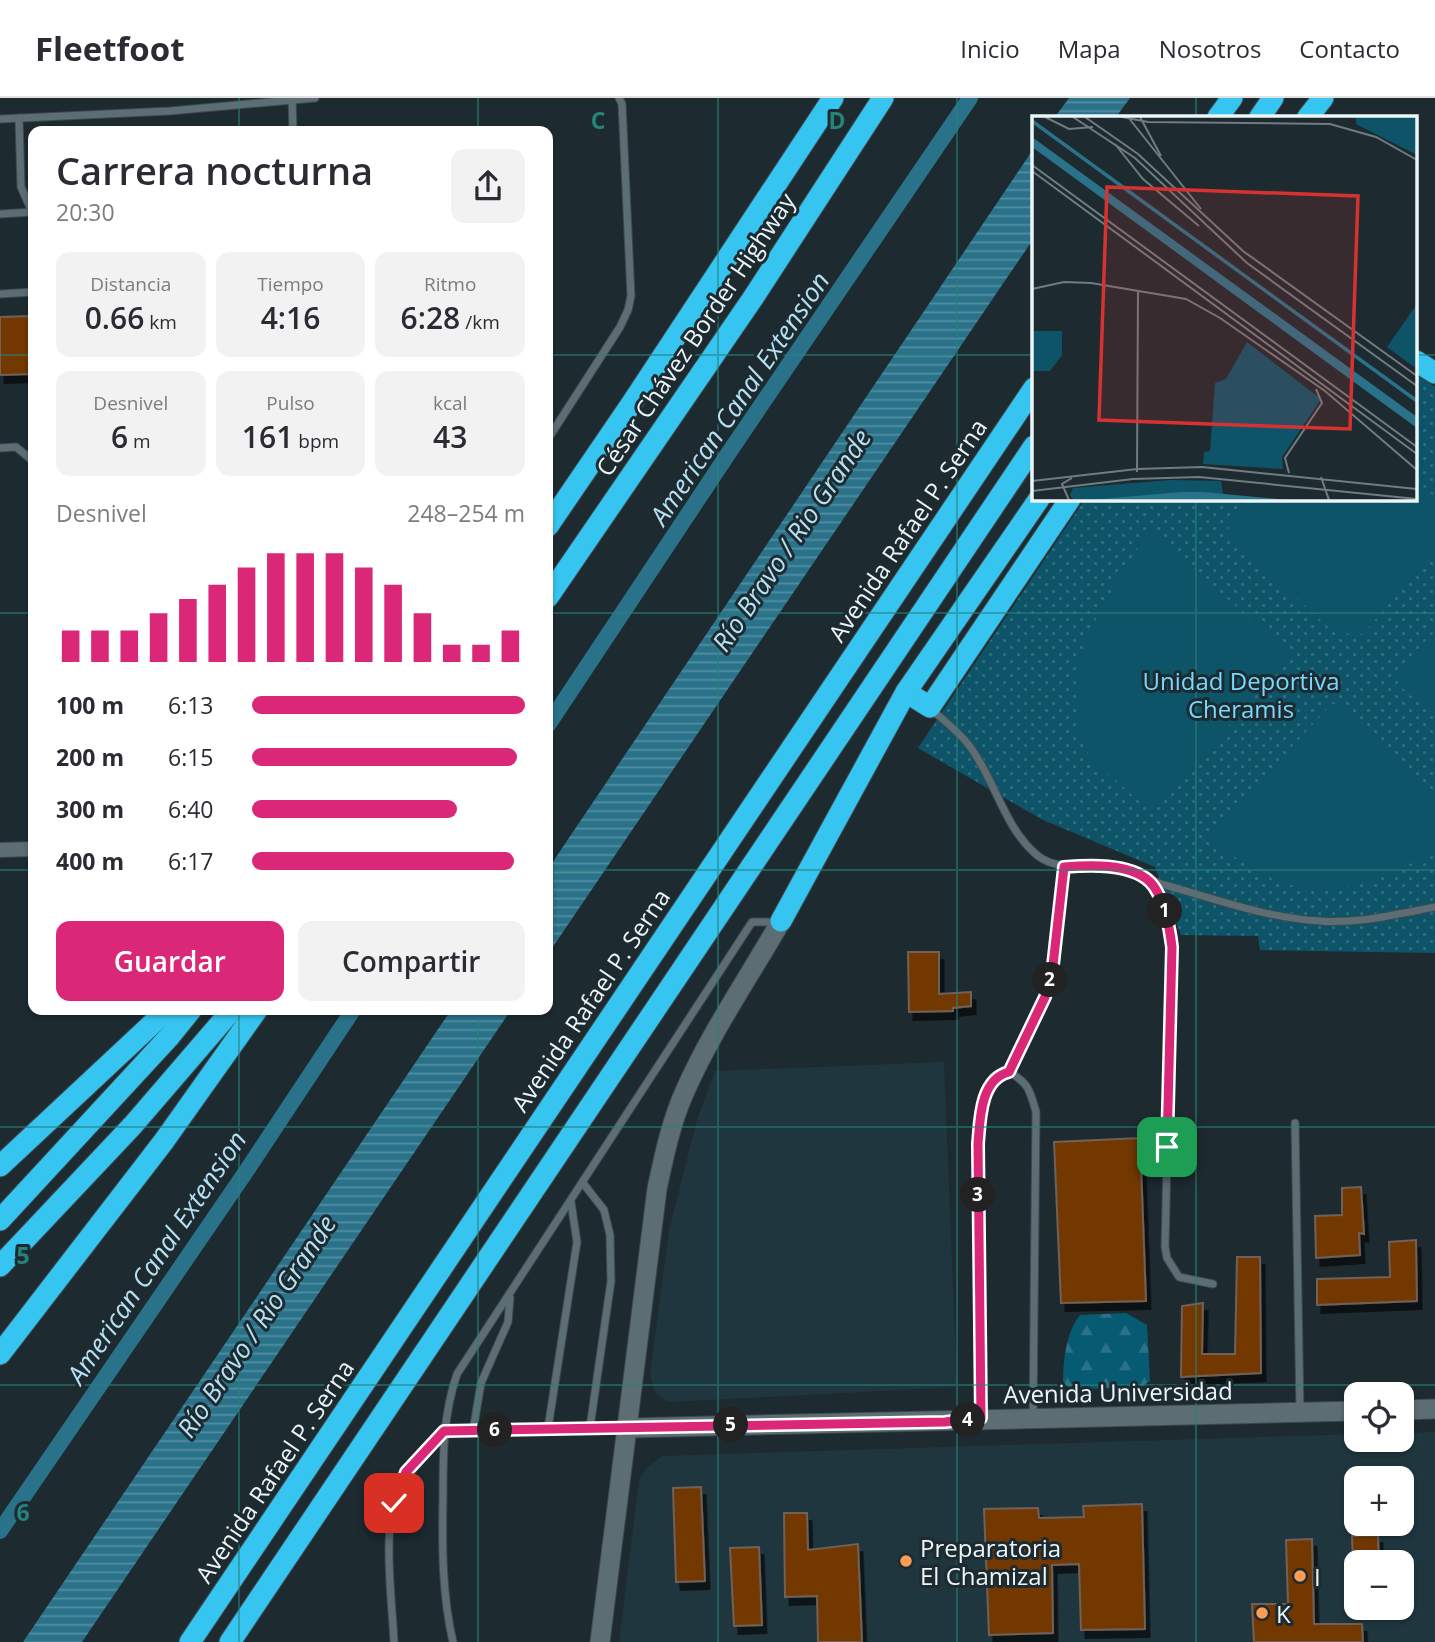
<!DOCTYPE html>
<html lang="es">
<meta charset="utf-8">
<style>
:root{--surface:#fff;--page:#f2f2f3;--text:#2b2b33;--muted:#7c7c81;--line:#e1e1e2;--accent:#db2777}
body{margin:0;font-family:"Open Sans",sans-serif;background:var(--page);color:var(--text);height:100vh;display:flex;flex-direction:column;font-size:26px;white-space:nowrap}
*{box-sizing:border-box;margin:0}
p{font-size:23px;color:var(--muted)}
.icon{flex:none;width:38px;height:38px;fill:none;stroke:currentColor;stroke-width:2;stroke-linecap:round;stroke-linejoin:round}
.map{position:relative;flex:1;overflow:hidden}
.sheet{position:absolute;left:28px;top:28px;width:525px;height:889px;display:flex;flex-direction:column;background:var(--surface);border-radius:14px;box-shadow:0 2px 5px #0004}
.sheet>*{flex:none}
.buttons{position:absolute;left:1344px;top:1284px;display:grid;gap:14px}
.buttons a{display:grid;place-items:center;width:70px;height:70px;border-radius:14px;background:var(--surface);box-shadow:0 2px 5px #0004;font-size:35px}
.pin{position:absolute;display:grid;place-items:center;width:60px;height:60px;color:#fff;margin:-30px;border-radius:14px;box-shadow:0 4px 10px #0006}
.km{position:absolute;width:35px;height:35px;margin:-18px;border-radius:50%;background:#222;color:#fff;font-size:19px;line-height:35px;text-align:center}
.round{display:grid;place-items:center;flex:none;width:74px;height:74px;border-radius:14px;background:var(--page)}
.head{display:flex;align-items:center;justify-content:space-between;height:119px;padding:0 28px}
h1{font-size:38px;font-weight:600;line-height:52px}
.metrics{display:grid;grid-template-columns:repeat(3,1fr);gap:10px;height:119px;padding:7px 28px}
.metrics div{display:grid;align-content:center;border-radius:14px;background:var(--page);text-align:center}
.metrics b{font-size:30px;font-weight:600}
.metrics small{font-size:19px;font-weight:400}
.metrics p{font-size:19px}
.chart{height:196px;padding:14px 28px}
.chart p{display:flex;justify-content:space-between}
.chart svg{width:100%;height:126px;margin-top:7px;stroke:var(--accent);stroke-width:6}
.action{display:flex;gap:14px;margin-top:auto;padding:14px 28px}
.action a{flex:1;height:80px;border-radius:14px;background:var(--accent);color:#fff;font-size:28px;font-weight:600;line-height:80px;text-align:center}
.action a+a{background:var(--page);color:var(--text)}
ul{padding:0 28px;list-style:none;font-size:23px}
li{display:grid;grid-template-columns:112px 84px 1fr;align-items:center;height:52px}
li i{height:18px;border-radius:9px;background:var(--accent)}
header{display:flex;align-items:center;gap:42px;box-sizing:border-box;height:98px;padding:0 35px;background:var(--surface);border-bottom:2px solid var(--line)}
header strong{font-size:33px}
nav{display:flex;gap:38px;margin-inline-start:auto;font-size:24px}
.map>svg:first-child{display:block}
.built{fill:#1f363e;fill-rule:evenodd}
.forest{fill:url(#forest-firs)}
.park{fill:url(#park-dots)}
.garden{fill:#0e5469}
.water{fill:url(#water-rules)}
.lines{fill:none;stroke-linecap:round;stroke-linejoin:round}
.canal{stroke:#2a728a;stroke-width:16}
.building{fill:#723903;stroke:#6f6158;stroke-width:2;filter:url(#shadow)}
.lane-casing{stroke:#3d494e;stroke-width:9}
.street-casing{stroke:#3d494e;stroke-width:16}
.secondary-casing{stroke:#3d494e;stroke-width:21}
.highway-casing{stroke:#3d494e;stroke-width:23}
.lane{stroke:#5d6d74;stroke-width:7}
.street{stroke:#5d6d74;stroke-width:14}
.secondary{stroke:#5d6d74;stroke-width:19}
.highway{stroke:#36c4f0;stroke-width:21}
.route-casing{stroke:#fff;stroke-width:14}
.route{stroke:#db2777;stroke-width:9}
.grid{fill:none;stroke:#25837c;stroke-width:2;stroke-opacity:0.55}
.poi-dot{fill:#fd9c55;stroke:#1d2b31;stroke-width:2.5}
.labels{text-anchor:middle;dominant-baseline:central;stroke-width:6;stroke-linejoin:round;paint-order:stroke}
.street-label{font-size:24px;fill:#ecf6f9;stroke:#1d2b31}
.park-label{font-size:24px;fill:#78d8fb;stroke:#1d2b31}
.poi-label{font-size:24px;fill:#ecf6f9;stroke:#1d2b31;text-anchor:start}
.water-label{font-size:26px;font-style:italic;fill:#b5e1f3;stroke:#1d2b31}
.inset-river{fill:none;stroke:#2a728a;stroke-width:3.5}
.inset-road{fill:none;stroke:#707c81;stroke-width:2}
.view{fill:#d73232;fill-opacity:0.15;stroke:#d73232;stroke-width:3.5}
.inset-edge{fill:none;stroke:#ecf6f9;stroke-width:3.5}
.grid-label{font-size:23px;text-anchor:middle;font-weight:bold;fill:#25837c;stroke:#1d2b31;stroke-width:6;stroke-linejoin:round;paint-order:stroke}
</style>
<header>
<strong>Fleetfoot</strong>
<nav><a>Inicio</a><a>Mapa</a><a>Nosotros</a><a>Contacto</a></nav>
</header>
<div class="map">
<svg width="1435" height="1544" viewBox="0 0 1435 1544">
<defs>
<pattern id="forest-firs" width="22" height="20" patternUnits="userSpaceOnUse" patternTransform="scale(1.75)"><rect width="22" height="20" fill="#065a72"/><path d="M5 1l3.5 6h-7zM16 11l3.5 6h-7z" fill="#2a7287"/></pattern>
<pattern id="park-dots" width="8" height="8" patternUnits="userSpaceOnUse" patternTransform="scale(1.75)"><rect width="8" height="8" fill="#0e5469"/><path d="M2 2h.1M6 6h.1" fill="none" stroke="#316d7f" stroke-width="1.8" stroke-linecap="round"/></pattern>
<pattern id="water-rules" width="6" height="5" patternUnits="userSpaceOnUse" patternTransform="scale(1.75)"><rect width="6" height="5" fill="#2a728a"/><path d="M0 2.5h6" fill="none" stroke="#538ea1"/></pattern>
<filter id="shadow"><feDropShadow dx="4.5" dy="8" stdDeviation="0" flood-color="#0009"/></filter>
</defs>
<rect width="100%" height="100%" fill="#1d2b31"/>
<g class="built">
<path d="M 944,964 L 957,1289 L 669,1304 L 655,1295 L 650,1276 L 669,1132 L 697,1022 L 715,973 Z"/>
<path d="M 1435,1334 L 1435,1544 L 619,1544 L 639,1382 L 646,1371 L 662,1358 L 1356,1336 L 1356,1342 L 1402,1342 L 1402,1335 ZM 1356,1381 L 1402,1381 L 1402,1426 L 1356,1426 ZM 1356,1465 L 1402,1465 L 1402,1510 L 1356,1510 Z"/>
</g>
<path class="forest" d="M 1126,1215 L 1147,1227 L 1150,1283 L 1139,1290 L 1072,1291 L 1063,1285 C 1063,1263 1066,1234 1080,1217 Z"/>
<path class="park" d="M 1416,276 L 1435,289 L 1435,855 L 1260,852 L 1258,838 L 1181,837 L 1155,769 L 1041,721 L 918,650 L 1085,401 L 1416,401 Z"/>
<g class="garden">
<path d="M 1416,382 L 1435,399 L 1435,451 L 1363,536 L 1335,535 L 1225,435 L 1251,401 L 1416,401 Z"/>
<path d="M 1149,433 L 1286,552 L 1286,562 L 1152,715 L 1089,658 L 1078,630 L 1079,566 L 1088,536 L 1119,479 Z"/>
<path d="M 1435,533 L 1435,620 L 1398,586 L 1398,572 Z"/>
<path d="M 1342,605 L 1435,701 L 1435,750 C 1391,782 1330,804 1276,782 C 1251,772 1229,755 1207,739 L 1332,606 Z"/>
</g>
<g class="water">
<path d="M 1069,0 L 1130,0 L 1116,19 L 1055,19 Z"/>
<path d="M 1034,50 L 1034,140 L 548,856 L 548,771 Z"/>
<path d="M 451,912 L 511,912 L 82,1544 L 23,1544 Z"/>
</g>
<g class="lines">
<g class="canal">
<path d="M 548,627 L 732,350 L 970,0"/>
<path d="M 0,1433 L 245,1075 L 353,912"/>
</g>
</g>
<g class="building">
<path d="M 31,218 L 32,276 L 0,277 L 0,219 Z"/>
<path d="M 908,854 L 939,854 L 939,896 L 971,894 L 971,908 L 953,910 L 953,913 L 909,914 Z"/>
<path d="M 1140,1040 L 1146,1203 L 1061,1205 L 1054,1044 Z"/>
<path d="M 1361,1089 L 1364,1136 L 1359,1135 L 1360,1157 L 1316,1160 L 1315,1118 L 1342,1117 L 1342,1090 Z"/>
<path d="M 1416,1142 L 1417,1203 L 1317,1207 L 1317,1181 L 1390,1179 L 1389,1144 Z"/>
<path d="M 1237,1159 L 1260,1159 L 1261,1275 L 1181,1279 L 1182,1208 L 1203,1205 L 1202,1256 L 1235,1256 Z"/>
<path d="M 701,1389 L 705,1483 L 676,1484 L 673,1390 Z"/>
<path d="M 1142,1406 L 1145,1531 L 1081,1532 L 1079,1466 L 1052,1467 L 1053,1535 L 989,1537 L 984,1411 L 1038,1410 L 1039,1420 L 1084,1419 L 1083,1408 Z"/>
<path d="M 784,1415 L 807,1415 L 808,1452 L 858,1446 L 862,1544 L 818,1544 L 817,1498 L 785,1499 Z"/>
<path d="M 1378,1437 L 1379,1465 L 1353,1465 L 1352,1438 Z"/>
<path d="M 1312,1441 L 1314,1526 L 1362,1526 L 1363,1544 L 1254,1544 L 1252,1506 L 1288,1506 L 1286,1442 Z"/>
<path d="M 759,1449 L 762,1527 L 734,1528 L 730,1450 Z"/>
</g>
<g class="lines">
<g class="lane-casing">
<g id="lane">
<path d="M 292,1 L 293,33"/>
<path d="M 19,20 L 21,89 L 33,116"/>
<path d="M 0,21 L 170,13 L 315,0"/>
<path d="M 0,116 L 33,114"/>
<path d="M 0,196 L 33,194"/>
<path d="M 548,341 L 620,229 L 628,212 L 631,198 L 622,6 L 619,0"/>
<path d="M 0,350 L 16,349 L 33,363"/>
<path d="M 33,505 L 33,538"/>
<path d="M 930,610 C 942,621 958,633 968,646 C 996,682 1003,729 1038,758 C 1062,776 1094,763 1121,770 C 1136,773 1150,783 1165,787 C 1215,801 1267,820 1320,823 C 1358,826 1397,816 1435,809"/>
<path d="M 1149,783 L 1169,824 L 1172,849 L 1165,1149 L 1167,1160 L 1179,1179 L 1213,1186"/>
<path d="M 1009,974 L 1045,899 L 1052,876 L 1064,769"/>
<path d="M 1295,1025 L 1300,1314"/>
<path d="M 583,1085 L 604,1112 L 610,1137 L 611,1183 L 590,1329"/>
<path d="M 981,1320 L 978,1047 C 980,1022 980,981 1009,974 C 1029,985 1030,993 1036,1014 L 1033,1321"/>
<path d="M 548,1330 L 577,1144 L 571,1104"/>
<path d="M 473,1333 L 481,1285 L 508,1224 L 510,1200"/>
<path d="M 394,1544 C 392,1495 378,1416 407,1373 C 417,1359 432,1346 444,1333 L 624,1329"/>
<path d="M 453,1544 C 442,1497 442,1447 443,1399 C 443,1356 443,1317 457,1276 L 752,824 L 777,824"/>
</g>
</g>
<g class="street-casing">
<path id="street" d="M 0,752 L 33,751"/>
</g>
<g class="secondary-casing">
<g id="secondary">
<path d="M 1402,1312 L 1435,1311"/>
<path d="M 628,1330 L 1356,1313"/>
<path d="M 600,1544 L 657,1091 C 664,1058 671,1024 685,993 C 711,934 749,879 781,823"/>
</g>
</g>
<g class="highway-casing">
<g id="highway">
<path d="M 1218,19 L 1232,0"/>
<path d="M 1260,19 L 1273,0"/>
<path d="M 1308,19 L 1323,0"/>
<path d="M 1416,263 L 1435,275"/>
<path d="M 548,428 L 632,305 L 833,0"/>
<path d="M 548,499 L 753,200 L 883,0"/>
<path d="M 906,594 L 930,609 L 1070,401"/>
<path d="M 781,823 L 906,594 L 1039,401"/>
<path d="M 0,1068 L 167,912"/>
<path d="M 0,1122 L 170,938 L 191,912"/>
<path d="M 0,1168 L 133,1027 L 232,912"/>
<path d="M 0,1256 L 164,1043 L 257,912"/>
<path d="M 190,1544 L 1034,290"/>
<path d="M 230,1544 L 1034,348"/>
</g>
</g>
<use href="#lane" class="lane"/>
<use href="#street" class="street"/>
<use href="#secondary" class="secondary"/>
<use href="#highway" class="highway"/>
</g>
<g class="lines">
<g class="route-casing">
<path id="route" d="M 394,1405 L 406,1374 L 444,1333 L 945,1324 L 981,1320 L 978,1046 C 980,1022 980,981 1009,974 L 1045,899 L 1052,876 L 1064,769 C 1089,767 1129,765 1149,783 C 1163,795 1170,831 1172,849 L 1167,1049"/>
</g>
<use href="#route" class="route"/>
</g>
<path class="grid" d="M 239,0 L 239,33M 478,0 L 478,33M 718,0 L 718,1544M 957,0 L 957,1544M 1196,0 L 1196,19M 0,257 L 33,257M 548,257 L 1034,257M 1416,257 L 1435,257M 1196,401 L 1196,1544M 0,515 L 33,515M 548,515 L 1435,515M 0,772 L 33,772M 548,772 L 1435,772M 239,912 L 239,1544M 478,912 L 478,1544M 0,1029 L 1435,1029M 0,1287 L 1435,1287"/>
<g class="poi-dot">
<circle cx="906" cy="1463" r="7"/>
<circle cx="1300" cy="1478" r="7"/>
<circle cx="1262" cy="1515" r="7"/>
</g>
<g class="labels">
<g class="street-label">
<text transform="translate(695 236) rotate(-56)">César Chávez Border Highway</text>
<text transform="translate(907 432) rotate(-56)">Avenida Rafael P. Serna</text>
<text transform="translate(590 902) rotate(-56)">Avenida Rafael P. Serna</text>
<text transform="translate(1118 1294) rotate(-1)">Avenida Universidad</text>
<text transform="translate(274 1373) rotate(-56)">Avenida Rafael P. Serna</text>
</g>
<g class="park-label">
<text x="1241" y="582">Unidad Deportiva<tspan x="1241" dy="28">Cheramis</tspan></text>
</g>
<g class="poi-label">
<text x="920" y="1449">Preparatoria<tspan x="920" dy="28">El Chamizal</tspan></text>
<text x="1314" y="1478">I</text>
<text x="1276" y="1515">K</text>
</g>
<g class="water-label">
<text transform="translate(739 300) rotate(-56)">American Canal Extension</text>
<text transform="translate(791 442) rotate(-56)">Río Bravo / Rio Grande</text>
<text transform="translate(156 1159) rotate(-56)">American Canal Extension</text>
<text transform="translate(256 1228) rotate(-56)">Río Bravo / Rio Grande</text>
</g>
</g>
<g transform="translate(1032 18)">
<rect width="385" height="385" fill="#1d2b31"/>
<path d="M 324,1 L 385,1 L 385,39 L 324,8 ZM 385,188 L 385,253 L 355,231 ZM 215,226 L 289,283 L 250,341 L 251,353 L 171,348 L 172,336 L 178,335 L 183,267 L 194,263 ZM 139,364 L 189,365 L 192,384 L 41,384 L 38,379 L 41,372 Z" fill="#0e5469"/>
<path d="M 0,215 L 30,215 L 30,239 L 18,255 L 0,255 ZM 217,252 L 233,254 L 249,264 L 229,286 L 203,263 ZM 199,272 L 220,295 L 200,313 L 190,293 ZM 248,277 L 260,297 L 249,315 L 231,298 ZM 223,304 L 246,325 L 229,336 L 210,333 L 202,325 Z" fill="#0e5469"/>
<path d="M 0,21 L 385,301 L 385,312 L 0,31 ZM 149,376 L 171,376 L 256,384 L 58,384 Z" fill="#2a728a"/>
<path class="inset-river" d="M 0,5 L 385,285"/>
<path class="inset-road" d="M 13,1 L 37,13 L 61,11M 41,1 L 103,42 L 215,147 L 385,270M 53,1 L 106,38 L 211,135 L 385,260M 90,1 L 116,6 L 298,8 L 344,21 L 385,44M 96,1 L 169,93M 108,1 L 129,40M 83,28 L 111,63 L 167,110M 0,49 L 385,331M 0,55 L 385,338M 0,173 L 32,166 L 59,167 L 154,183 L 188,202M 188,202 L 293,275 L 385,354M 105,356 L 106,175M 257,357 L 253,342 L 290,287 L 284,273M 289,361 L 297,384M 0,365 L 105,353 L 170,351 L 385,373M 0,375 L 101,363 L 167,361 L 385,383M 37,384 L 30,368 L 40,362"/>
<path class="view" d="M 75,71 L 326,80 L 318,313 L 67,304 Z"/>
<rect width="385" height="385" class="inset-edge"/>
</g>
<g class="grid-label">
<text x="598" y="31">C</text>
<text x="837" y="31">D</text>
<text x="23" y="1166">5</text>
<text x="23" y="1423">6</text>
</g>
</svg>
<div class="buttons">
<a><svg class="icon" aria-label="locate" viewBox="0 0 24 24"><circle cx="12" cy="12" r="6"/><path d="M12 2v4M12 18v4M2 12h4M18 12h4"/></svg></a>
<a>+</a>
<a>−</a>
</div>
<div class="pin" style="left:1167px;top:1049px;background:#1e9e55"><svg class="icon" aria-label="arrive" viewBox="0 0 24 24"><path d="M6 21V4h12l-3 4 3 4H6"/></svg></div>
<div class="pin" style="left:394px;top:1405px;background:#d93025"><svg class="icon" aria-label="check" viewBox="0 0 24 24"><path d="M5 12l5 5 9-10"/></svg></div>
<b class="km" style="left:1165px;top:813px">1</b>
<b class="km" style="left:1050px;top:882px">2</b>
<b class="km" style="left:978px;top:1097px">3</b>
<b class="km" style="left:968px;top:1322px">4</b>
<b class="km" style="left:731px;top:1327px">5</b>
<b class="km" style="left:495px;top:1332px">6</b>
<section class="sheet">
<div class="head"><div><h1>Carrera nocturna</h1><p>20:30</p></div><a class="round"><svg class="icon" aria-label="share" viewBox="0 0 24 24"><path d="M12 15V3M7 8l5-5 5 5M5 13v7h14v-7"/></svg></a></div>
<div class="metrics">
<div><p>Distancia</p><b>0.66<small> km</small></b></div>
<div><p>Tiempo</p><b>4:16</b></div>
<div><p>Ritmo</p><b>6:28<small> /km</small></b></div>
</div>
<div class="metrics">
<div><p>Desnivel</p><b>6<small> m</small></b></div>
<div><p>Pulso</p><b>161<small> bpm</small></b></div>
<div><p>kcal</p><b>43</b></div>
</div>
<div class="chart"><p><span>Desnivel</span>248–254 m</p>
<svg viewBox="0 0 160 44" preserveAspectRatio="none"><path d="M5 44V33M15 44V33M25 44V33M35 44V27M45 44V22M55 44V17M65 44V11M75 44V6M85 44V6M95 44V6M105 44V11M115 44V17M125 44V27M135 44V38M145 44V38M155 44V33"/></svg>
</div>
<ul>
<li><b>100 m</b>6:13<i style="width:100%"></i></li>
<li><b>200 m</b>6:15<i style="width:97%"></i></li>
<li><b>300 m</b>6:40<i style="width:75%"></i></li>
<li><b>400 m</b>6:17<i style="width:96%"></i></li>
</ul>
<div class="action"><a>Guardar</a><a>Compartir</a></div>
</section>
</div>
